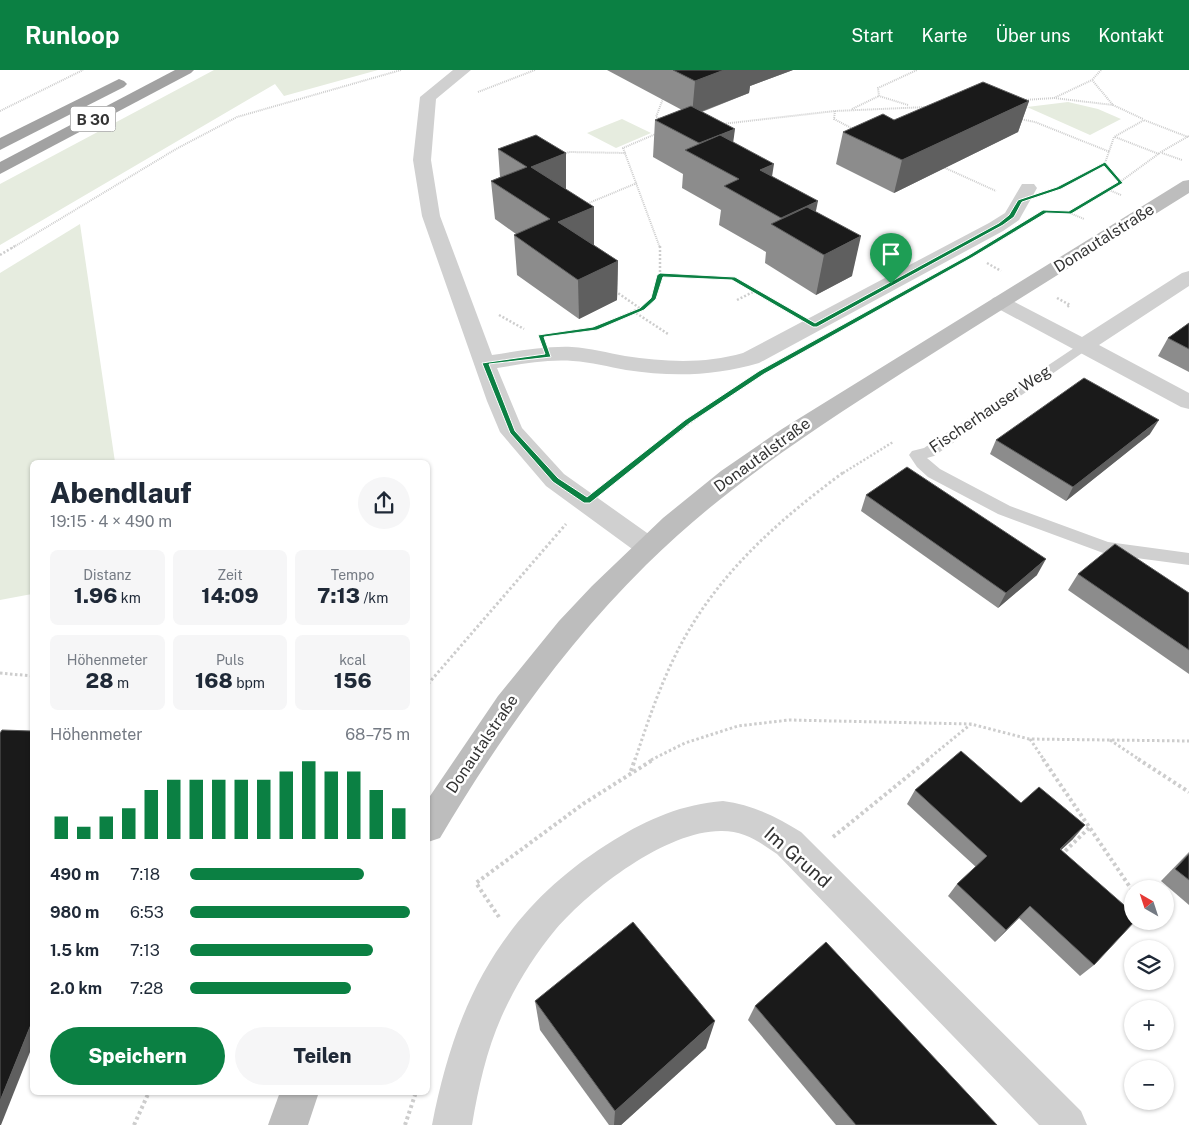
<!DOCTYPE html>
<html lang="de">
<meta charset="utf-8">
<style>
:root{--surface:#fff;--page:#f6f6f7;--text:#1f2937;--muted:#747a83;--accent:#0b8043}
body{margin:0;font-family:"Public Sans",sans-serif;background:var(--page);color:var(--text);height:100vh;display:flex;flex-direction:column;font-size:19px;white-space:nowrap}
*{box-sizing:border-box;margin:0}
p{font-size:16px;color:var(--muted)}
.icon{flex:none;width:28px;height:28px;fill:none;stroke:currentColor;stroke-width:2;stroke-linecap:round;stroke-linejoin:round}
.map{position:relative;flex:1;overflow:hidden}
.panel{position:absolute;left:30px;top:390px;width:400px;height:635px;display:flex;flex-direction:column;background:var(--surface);border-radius:8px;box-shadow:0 1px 4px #0004}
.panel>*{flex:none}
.needle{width:32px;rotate:321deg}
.buttons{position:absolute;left:1124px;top:810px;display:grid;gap:10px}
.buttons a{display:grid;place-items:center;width:50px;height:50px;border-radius:50%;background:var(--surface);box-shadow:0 1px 4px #0004;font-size:25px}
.pin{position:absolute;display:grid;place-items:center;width:42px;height:42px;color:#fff;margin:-51px -21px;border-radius:50% 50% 50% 0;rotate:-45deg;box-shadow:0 0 5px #0007}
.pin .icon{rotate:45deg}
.round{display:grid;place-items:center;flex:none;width:52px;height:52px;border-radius:26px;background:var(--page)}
.overview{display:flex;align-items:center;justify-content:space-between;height:85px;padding:0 20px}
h1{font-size:28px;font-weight:800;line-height:38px}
.figures{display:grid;grid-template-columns:repeat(3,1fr);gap:8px;height:85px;padding:5px 20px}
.figures div{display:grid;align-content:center;border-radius:8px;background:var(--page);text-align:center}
.figures b{font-size:21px;font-weight:800}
.figures small{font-size:14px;font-weight:400}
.figures p{font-size:14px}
.chart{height:140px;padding:10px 20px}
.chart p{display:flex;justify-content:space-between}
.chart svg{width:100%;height:90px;margin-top:5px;stroke:var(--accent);stroke-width:6}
.button{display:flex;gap:10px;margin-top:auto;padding:10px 20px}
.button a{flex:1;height:58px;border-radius:30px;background:var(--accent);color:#fff;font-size:20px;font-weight:800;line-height:58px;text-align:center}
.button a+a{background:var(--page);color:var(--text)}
ul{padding:0 20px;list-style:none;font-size:16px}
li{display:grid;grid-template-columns:80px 60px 1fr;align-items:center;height:38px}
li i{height:12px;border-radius:6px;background:var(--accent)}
header{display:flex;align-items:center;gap:30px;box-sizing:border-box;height:70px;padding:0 25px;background:var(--accent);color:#fff}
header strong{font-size:24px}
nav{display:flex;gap:28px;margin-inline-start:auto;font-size:18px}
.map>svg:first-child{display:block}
.green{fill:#e6ecdf}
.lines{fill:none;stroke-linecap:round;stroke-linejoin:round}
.path-far3{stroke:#cdcdcd;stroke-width:2;stroke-dasharray:1 1;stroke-linecap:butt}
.path-far2{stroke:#cdcdcd;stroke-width:2.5;stroke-dasharray:2 2;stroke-linecap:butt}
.path-far1{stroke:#cdcdcd;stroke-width:3;stroke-dasharray:2.5 2.5;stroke-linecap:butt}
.path{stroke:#cdcdcd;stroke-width:4;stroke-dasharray:3 3;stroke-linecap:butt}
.service{fill:#d0d0d0;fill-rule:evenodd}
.minor{fill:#d0d0d0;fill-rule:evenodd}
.secondary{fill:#bdbdbd;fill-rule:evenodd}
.trunk{fill:#a2a2a2;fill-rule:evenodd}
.wall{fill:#8c8c8c}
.shaded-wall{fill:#5f5f5f}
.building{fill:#1a1a1a;stroke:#5f5f5f}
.route{fill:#0b8043;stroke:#fff;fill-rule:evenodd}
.labels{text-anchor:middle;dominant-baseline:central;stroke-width:5;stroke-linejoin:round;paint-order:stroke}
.shield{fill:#fff;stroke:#707070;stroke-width:1}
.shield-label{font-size:15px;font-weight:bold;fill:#333}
.street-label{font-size:16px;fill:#333;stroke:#fff}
.near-street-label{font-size:19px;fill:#333;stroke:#fff}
</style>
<header>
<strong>Runloop</strong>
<nav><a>Start</a><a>Karte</a><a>Über uns</a><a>Kontakt</a></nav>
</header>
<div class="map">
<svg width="1189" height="1055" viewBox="0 0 1189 1055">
<rect width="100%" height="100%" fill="#fff"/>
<g class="green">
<path d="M 214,0 L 378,0 L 284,26 L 275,14 L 0,175 L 0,114 Z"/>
<path d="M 1068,32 L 1098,39 L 1121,49 L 1090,65 L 1027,37 Z"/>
<path d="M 622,49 L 651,63 L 616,78 L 587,63 Z"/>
<path d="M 80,154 L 115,392 L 32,392 L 32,524 L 0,530 L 0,203 Z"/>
</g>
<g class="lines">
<g class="path-far3">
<path d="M 1101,0 L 1092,10 L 1113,35 L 1143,49"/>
<path d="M 478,22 L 535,0"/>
<path d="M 1054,28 L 1113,35"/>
<path d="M 1024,30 L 1054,28 L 1092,10"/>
<path d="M 908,35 L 879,26 L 878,18 L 917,0"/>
<path d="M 852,39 L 879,26"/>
<path d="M 0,41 L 83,0"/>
<path d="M 835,41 L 834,49 L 855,60"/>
<path d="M 661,49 L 656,47 L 664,26"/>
<path d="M 1020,49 L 1035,52 L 1110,82"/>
<path d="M 722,54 L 835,41 L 927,37"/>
<path d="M 658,63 L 623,78 L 660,178"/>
<path d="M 1115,67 L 1159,84"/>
<path d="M 1162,83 L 1182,90"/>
<path d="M 562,85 L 569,82 L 626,83"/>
<path d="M 1105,94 L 1121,112"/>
<path d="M 943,97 L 996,121"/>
<path d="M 1054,120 L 1105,93 L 1114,67 L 1144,50 L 1188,67"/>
<path d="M 1109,120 L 1121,125"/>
<path d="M 584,135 L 637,113"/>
<path d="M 1047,141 L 1070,143 L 1109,120 L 1161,82 L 1189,66"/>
<path d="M 1070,143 L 1084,149"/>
<path d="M 12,178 L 176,79 L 237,47 L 401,0"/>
</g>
<g class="path-far2">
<path d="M 660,176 L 660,205"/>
<path d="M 0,185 L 15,176"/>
<path d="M 987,193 L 1001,201"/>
<path d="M 615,221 L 641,239"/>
<path d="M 1057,228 L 1070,235 L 1067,237"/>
<path d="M 737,230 L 755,221"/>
<path d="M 636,243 L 668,264"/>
<path d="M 499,245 L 524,259"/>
<path d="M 594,259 L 649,234 L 656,223 L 660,205 L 733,209 L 786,239"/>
<path d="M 623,403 L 732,321"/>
<path d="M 843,403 L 893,372"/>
</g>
<g class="path-far1">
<path d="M 609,414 L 625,402"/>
<path d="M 0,603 L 32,606"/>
<path d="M 428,614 L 566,454"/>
<path d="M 1030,669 L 1044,690"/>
<path d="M 1110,670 L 1140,690"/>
<path d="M 635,690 C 647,654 659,618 676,584 C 714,507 776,452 844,402"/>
<path d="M 651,690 L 685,673 L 738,656 L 789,650 L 971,654 L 1029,669 L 1189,671"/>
<path d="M 927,690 L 971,654"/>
</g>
<g class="path">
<path d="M 1043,689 L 1132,820"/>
<path d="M 1138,689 L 1189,722"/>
<path d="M 631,701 L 635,689"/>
<path d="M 833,767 L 929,689"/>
<path d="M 1061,785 L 1089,758"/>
<path d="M 499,847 L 476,813 L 583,734 L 654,689"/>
<path d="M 134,1055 L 149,1022"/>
<path d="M 405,1055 L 416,1022"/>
</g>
<path class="service" d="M 1083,272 L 1088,273 L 1090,276 L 1088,279 L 934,386 L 927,388 L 940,399 L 1010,436 L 1108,472 L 1189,483 L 1189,495 L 1106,484 L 998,444 L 928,407 L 917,397 L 909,385 L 912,381 L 924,378 Z"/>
<g class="minor">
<path d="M 453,0 L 471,0 L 436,29 L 431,90 L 440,146 L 492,285 C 519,281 546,276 572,277 C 590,278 608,283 625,286 C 665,292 705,294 743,283 L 989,153 L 1005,143 L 1022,114 L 1034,114 L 1037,118 L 1019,150 L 1003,161 L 759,293 C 715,306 672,307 626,300 C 609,297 591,292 573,291 C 548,289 522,294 497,298 L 522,358 L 564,404 L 657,470 L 661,477 L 657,484 L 648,487 L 639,484 L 546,416 L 500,362 L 487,331 L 422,146 L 413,90 L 420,27 Z"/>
<path d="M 1189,201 L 1189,216 L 1099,275 L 1189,323 L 1189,339 L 1181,337 L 993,236 L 990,232 L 993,228 L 1000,226 L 1007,228 L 1082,267 L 1182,203 Z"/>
<path d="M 723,731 C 752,735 776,746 801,762 L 1081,1041 L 1087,1055 L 1039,1055 L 777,784 C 760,772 744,761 722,761 C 667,760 591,819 556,859 C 537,882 520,908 507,935 C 488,973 479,1014 472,1055 L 432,1055 C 456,930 503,838 614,770 C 648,749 683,734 723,731 Z"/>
</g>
<g class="secondary">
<path d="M 1189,110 L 1189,123 C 1101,178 1012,233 924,289 C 826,351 729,413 646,495 C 564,576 498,670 440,768 L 428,772 L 428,729 L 498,626 L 559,551 L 592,516 L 663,448 L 721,401 L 782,359 L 1183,111 Z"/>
<path d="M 280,1022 L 319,1022 L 308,1055 L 268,1055 Z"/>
</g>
<g class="trunk">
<path d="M 175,0 L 194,0 L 191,3 L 0,104 L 0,92 Z"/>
<path d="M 119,9 L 124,11 L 127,14 L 124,17 L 0,80 L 0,68 Z"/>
</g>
</g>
<g class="wall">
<path d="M 607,0 L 793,0 L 750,16 L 749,23 L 702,42 L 733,72 L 772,107 L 816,142 L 852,206 L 816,225 L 765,193 L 766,182 L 719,155 L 721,140 L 682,118 L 683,104 L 653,87 L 655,50 L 682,40 Z"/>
<path d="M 1029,31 L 1018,62 L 894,123 L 836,94 L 843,62 Z"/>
<path d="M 498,79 L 566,83 L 566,120 L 594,137 L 594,175 L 618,191 L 617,230 L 579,249 L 517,205 L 514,165 L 516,164 L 495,149 L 491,111 L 500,107 Z"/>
<path d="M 1189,253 L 1189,302 L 1158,286 L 1168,268 Z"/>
<path d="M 1150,364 L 1066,431 L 990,384 L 996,370 Z"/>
<path d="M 866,425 L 1037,505 L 998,538 L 861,441 Z"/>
<path d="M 1078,504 L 1189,523 L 1189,604 L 1068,520 Z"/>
<path d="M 915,720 L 1021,733 L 1073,769 L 1061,780 L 1094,895 L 1080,906 L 1019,848 L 995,872 L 948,826 L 957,814 L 976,797 L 907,734 Z"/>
<path d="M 1189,782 L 1189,835 L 1161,811 Z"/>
<path d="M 535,931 L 706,978 L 621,1055 L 609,1055 L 540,960 Z"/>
<path d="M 755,936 L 997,1055 L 836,1055 L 748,950 Z"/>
</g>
<g class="shaded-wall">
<path d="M 724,0 L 793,0 L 750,16 L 749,23 L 692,45 L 695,11 Z"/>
<path d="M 1029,31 L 1018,62 L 894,123 L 902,90 Z"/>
<path d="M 735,59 L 730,96 L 699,73 Z"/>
<path d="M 566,83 L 566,121 L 531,97 Z"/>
<path d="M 774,94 L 768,132 L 760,100 Z"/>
<path d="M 818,131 L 810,170 L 781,148 Z"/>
<path d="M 594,137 L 594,176 L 558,152 Z"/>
<path d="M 861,166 L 852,206 L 816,225 L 824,185 Z"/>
<path d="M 618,191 L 617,230 L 579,249 L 578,210 Z"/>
<path d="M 1159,350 L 1150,364 L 1066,431 L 1073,417 Z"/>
<path d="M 1046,489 L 1037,505 L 998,538 L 1006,523 Z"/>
<path d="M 1085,755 L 1073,769 L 1048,792 L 1060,779 Z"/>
<path d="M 1030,836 L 1019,848 L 995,872 L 1006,860 Z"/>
<path d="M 715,951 L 706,978 L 621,1055 L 614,1055 L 615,1041 Z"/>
<path d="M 32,952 L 32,977 L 1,1055 L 0,1055 L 0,1031 Z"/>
</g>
<g class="building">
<path d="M 673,0 L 724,0 L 695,11 Z"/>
<path d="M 983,12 L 1029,31 L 902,90 L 843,62 L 883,44 L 894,50 Z"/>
<path d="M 691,36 L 735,59 L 699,73 L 655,50 Z"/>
<path d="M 536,65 L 566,83 L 531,97 L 594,137 L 558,152 L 618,191 L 578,210 L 514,165 L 550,149 L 491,111 L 527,97 L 498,79 Z"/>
<path d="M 720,65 L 774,94 L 760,100 L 818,131 L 781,148 L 724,116 L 739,109 L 685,80 Z"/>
<path d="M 807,137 L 861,166 L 824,185 L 771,154 Z"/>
<path d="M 1189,253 L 1189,279 L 1168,268 Z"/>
<path d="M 1084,308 L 1159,350 L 1073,417 L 996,370 Z"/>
<path d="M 907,397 L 1046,489 L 1006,523 L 866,425 Z"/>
<path d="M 1115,474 L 1189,523 L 1189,580 L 1078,504 Z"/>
<path d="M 2,660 L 32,661 L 32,952 L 0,1031 L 0,663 Z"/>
<path d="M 961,681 L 1021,733 L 1039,717 L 1085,755 L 1060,779 L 1132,842 L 1132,851 L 1135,851 L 1094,895 L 1030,836 L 1006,860 L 957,814 L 987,786 L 915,720 Z"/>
<path d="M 1189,784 L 1189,810 L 1175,799 Z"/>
<path d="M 633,852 L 715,951 L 615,1041 L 535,931 Z"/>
<path d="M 826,872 L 997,1055 L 856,1055 L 755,936 Z"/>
</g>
<path class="route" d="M 1105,92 L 1123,113 L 1071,144 L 1046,143 L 973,187 L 764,304 L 690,353 L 590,433 L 584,433 L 553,412 L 510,363 L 482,293 L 545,284 L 538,265 L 593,257 L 640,238 L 651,228 L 657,205 L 660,203 L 735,207 L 815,253 L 999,153 L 1009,145 L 1018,130 L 1057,117 ZM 1104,96 L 1118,112 L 1069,141 L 1043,140 L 969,185 L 759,301 L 685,350 L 587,427 L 558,408 L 515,361 L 489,294 L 551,287 L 544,267 L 597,260 L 644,240 L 656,229 L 663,207 L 732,210 L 813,257 L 817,257 L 1003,155 L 1014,147 L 1022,132 L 1061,119 Z"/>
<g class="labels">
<rect class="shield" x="70.5" y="36.5" width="45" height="25" rx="4"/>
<g class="shield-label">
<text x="93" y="49">B 30</text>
</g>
<g class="street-label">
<text transform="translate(1104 168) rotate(-32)">Donautalstraße</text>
<text transform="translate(990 339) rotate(-34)">Fischerhauser Weg</text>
<text transform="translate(762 385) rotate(-36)">Donautalstraße</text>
<text transform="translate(482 674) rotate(-56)">Donautalstraße</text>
</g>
<g class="near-street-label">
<text transform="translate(798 787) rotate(41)">Im Grund</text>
</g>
</g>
</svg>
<div class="buttons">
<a><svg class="needle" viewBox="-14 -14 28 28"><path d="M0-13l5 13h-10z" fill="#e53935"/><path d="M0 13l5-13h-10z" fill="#747a83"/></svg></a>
<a><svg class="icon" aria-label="layers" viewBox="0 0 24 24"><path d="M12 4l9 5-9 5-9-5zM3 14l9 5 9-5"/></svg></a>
<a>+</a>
<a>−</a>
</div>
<div class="pin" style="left:891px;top:214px;background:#1e9e55"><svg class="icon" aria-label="arrive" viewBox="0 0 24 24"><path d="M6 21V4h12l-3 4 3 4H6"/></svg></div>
<section class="panel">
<div class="overview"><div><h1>Abendlauf</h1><p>19:15 · 4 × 490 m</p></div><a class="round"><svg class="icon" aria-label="share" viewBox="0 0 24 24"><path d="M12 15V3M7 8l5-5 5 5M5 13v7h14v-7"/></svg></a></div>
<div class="figures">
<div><p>Distanz</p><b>1.96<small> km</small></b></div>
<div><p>Zeit</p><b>14:09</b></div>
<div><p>Tempo</p><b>7:13<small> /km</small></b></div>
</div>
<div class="figures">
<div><p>Höhenmeter</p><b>28<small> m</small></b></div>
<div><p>Puls</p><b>168<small> bpm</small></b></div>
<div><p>kcal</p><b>156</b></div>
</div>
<div class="chart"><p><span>Höhenmeter</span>68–75 m</p>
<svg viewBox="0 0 160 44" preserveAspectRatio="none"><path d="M5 44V33M15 44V38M25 44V33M35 44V29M45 44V20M55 44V15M65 44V15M75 44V15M85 44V15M95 44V15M105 44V11M115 44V6M125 44V11M135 44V11M145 44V20M155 44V29"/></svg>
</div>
<ul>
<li><b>490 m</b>7:18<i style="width:79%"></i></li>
<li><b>980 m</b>6:53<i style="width:100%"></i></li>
<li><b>1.5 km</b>7:13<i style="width:83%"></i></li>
<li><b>2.0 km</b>7:28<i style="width:73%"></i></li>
</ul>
<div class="button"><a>Speichern</a><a>Teilen</a></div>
</section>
</div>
